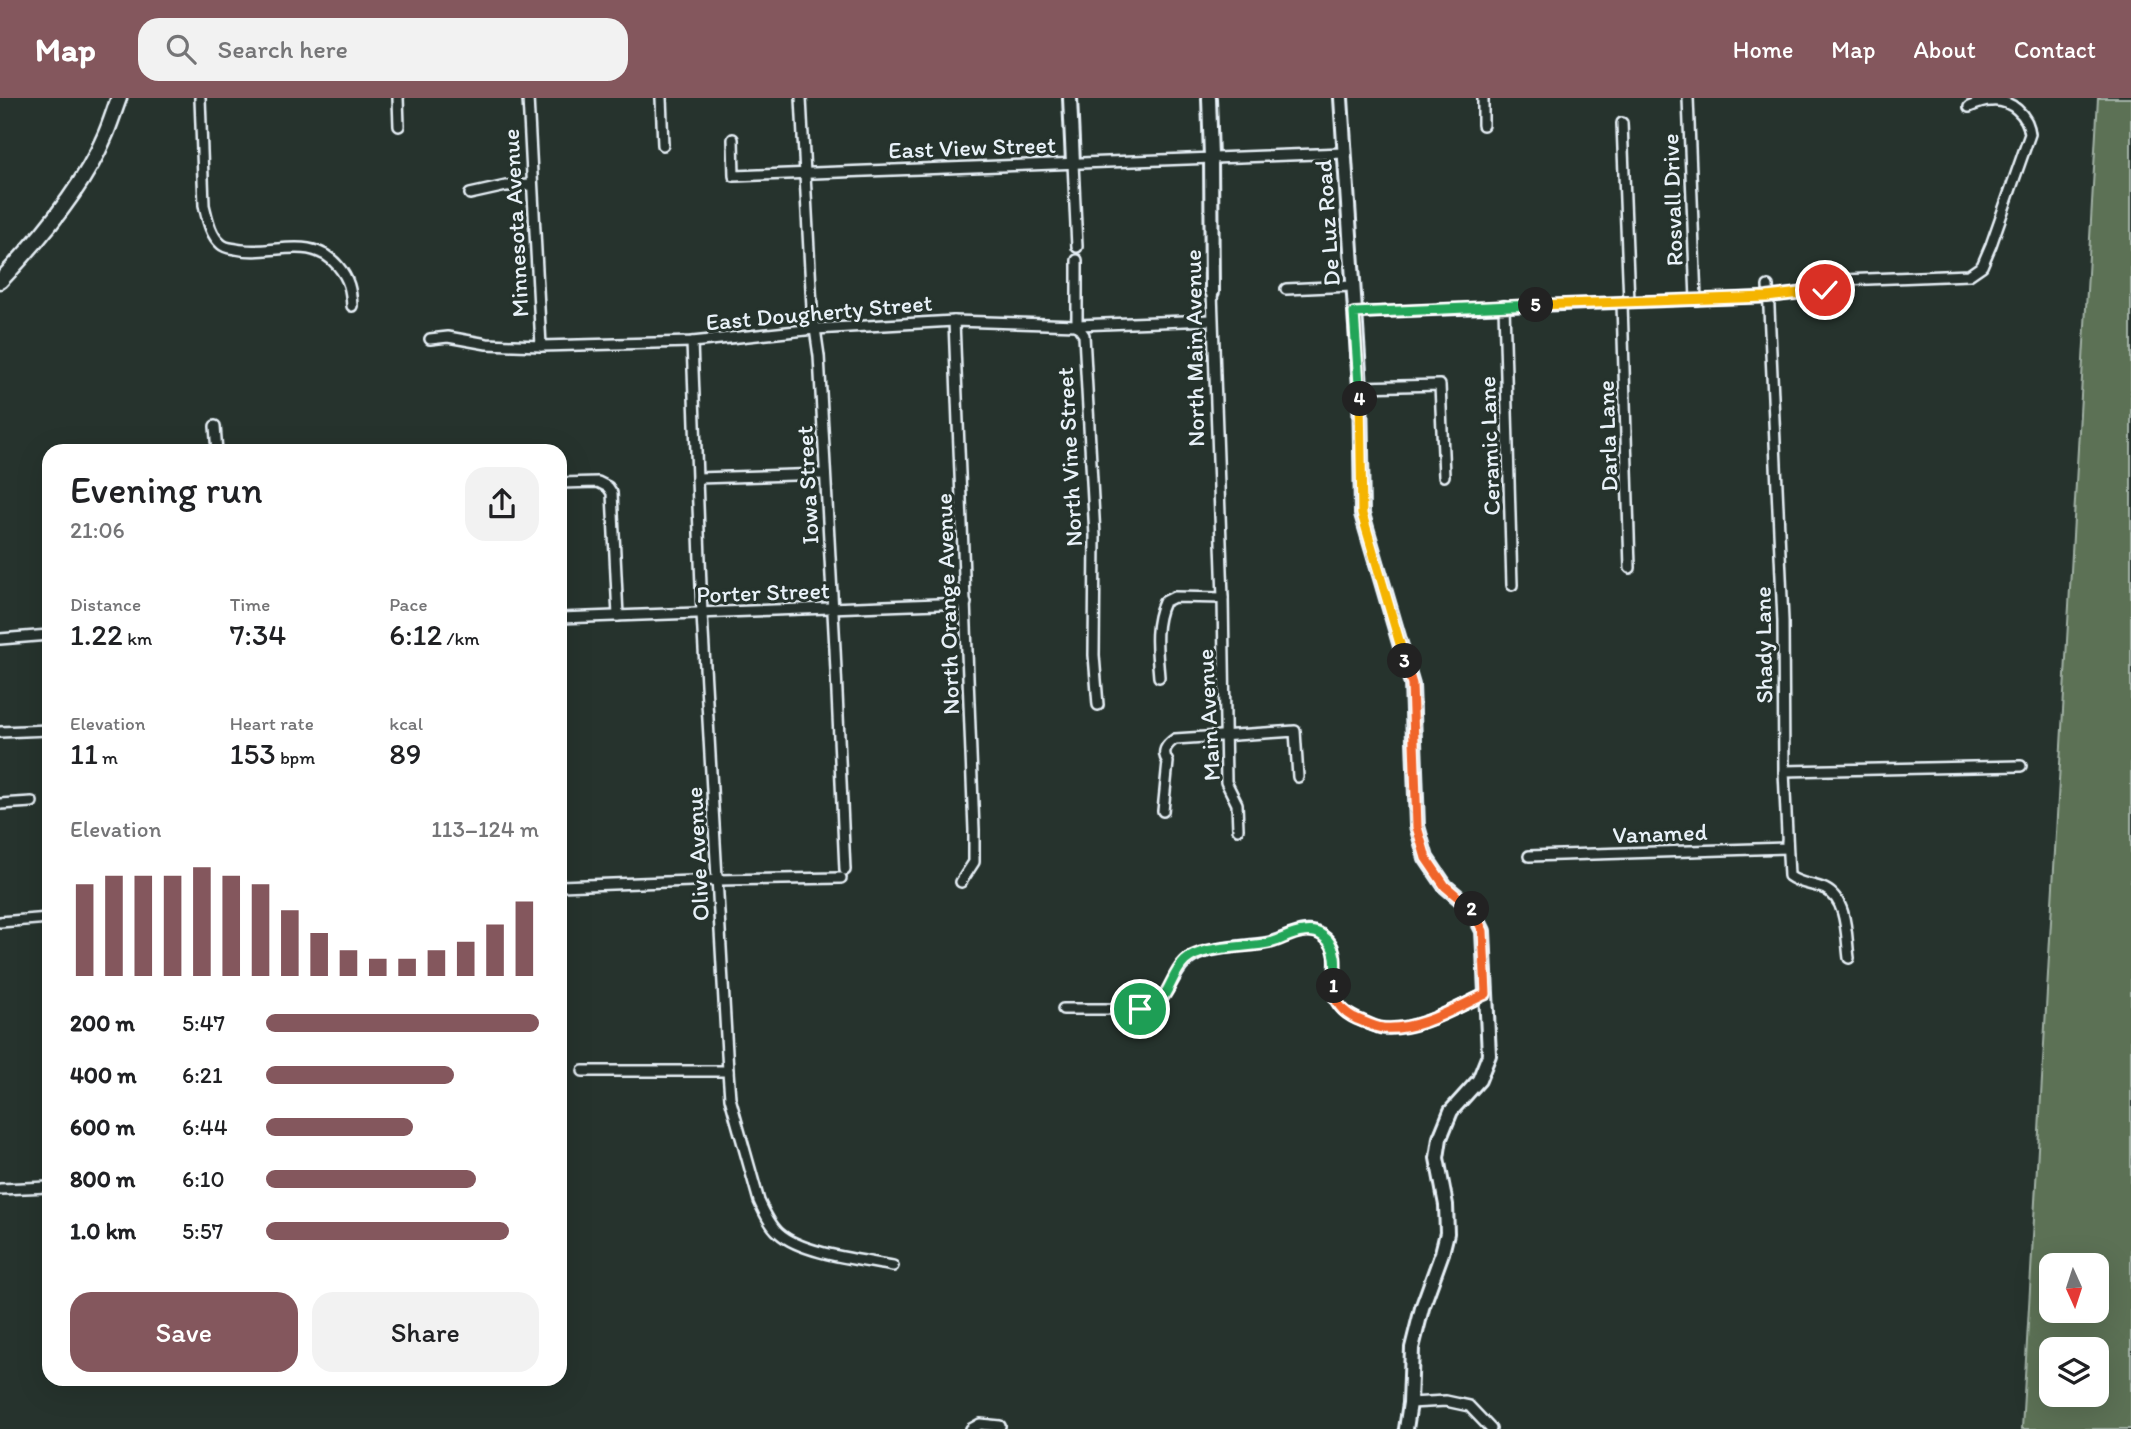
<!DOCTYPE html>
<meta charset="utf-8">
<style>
:root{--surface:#fff;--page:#f2f2f2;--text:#202124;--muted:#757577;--accent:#84575d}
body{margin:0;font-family:Itim,sans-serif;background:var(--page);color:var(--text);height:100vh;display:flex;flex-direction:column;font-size:26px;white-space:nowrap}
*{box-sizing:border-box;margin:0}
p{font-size:23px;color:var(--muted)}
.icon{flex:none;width:38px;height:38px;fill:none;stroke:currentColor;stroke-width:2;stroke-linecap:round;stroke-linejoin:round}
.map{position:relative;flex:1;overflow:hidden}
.sheet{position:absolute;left:42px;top:346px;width:525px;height:942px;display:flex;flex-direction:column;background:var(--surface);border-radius:21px;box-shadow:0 7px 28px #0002}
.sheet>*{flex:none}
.needle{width:46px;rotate:177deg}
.tools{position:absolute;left:2039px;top:1155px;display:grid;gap:14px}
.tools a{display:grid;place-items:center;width:70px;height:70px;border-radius:14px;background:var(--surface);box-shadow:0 7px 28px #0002;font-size:35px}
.pin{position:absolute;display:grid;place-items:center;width:60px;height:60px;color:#fff;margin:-30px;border:4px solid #fff;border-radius:50%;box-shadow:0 2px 7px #0007}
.km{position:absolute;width:35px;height:35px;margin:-18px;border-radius:50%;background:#222;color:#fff;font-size:19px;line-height:35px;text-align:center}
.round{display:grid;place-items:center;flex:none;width:74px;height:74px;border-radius:21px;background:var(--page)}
.head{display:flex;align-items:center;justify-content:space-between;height:119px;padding:0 28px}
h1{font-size:38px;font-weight:600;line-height:52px}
.figures{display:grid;grid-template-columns:repeat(3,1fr);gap:10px;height:119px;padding:7px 28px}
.figures div{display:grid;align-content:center}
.figures b{font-size:30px;font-weight:600}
.figures small{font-size:19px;font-weight:400}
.figures p{font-size:19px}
.chart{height:196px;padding:14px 28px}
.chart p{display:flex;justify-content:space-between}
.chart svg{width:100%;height:126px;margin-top:7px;stroke:var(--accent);stroke-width:6}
.button{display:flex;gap:14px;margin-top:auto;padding:14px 28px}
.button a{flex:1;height:80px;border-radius:21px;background:var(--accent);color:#fff;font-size:28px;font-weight:600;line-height:80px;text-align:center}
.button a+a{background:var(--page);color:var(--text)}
ul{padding:0 28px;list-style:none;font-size:23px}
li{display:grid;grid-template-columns:112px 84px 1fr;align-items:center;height:52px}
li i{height:18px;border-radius:9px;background:var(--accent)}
header{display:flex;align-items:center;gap:42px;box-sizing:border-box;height:98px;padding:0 35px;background:var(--accent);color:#fff}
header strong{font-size:33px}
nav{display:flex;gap:38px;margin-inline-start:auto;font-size:24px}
.search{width:490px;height:63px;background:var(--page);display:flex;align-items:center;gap:18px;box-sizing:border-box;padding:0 24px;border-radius:21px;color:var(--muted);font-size:26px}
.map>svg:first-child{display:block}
.green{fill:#5b7154;stroke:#a2b1a6;stroke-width:2;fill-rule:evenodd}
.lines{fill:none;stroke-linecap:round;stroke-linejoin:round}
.street-casing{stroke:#e8f1f8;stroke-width:14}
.secondary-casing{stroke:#e8f1f8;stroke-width:18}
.primary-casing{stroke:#e8f1f8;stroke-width:19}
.street{stroke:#26332d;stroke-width:9}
.secondary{stroke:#26332d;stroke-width:12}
.primary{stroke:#26332d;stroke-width:14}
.split-1-casing{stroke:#fff;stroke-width:14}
.split-2-casing{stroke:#fff;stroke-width:14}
.split-3-casing{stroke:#fff;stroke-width:14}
.split-4-casing{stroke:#fff;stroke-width:14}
.split-5-casing{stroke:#fff;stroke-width:14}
.split-6-casing{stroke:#fff;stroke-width:14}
.split-1{stroke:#22a559;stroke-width:9}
.split-2{stroke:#f0652b;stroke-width:9}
.split-3{stroke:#f0652b;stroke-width:9}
.split-4{stroke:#f5b400;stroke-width:9}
.split-5{stroke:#22a559;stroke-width:9}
.split-6{stroke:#f5b400;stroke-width:9}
.labels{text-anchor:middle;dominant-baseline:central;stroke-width:6;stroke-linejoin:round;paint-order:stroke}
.street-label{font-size:24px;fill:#e8f1f8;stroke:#26332d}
</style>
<header>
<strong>Map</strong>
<div class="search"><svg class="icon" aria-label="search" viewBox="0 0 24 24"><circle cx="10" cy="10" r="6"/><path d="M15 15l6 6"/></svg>Search here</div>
<nav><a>Home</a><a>Map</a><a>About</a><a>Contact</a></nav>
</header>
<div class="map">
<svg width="2131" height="1331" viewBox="0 0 2131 1331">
<rect width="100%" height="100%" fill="#26332d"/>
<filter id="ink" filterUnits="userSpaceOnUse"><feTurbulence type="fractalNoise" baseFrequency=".0143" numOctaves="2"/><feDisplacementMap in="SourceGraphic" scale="14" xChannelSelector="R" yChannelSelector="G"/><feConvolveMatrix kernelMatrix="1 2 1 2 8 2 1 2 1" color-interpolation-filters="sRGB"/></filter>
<g filter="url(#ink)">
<path class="green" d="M 2098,0 L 2131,0 L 2131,1331 L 2022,1331 ZM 2051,1167 L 2096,1167 L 2096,1213 L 2051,1213 ZM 2051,1251 L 2096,1251 L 2096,1297 L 2051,1297 Z"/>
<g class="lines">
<g class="street-casing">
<g id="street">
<path d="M 200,0 L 204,107 C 207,119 210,137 221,146 C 225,150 230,150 236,151 C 271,159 310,135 338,168 C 349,181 351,192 352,208"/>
<path d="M 398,0 L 399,28"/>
<path d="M 528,0 L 541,248"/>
<path d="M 661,0 L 663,47"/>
<path d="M 801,0 L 812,210 L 819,258 L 835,551 L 845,772"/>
<path d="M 1483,0 L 1483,27"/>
<path d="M 1688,0 L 1696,202"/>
<path d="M 1622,25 L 1629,204"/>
<path d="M 733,41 L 734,78 L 1344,55"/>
<path d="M 1073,65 L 1077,149"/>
<path d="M 470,96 L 506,88 L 532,87"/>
<path d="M 1077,162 L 1077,227 L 1084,237 L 1095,438 L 1094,557 L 1098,607"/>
<path d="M 1768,188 L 1783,523 L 1784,673 L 1789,778 C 1801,787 1812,785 1825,791 C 1848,802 1846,839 1849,860"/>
<path d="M 1286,191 L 1352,188"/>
<path d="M 1212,194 L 1223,500 L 1226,684 L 1237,706 L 1238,731"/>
<path d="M 1622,205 L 1630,470"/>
<path d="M 1504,208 L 1512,487"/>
<path d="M 1354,215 L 1767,199 L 1825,192 L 1843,182 L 1969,177 L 1982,168 L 1991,147 L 2030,36 C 2028,17 2011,1 1991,3 C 1984,3 1976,6 1969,9"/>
<path d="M 954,223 L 974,732 L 974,764 L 961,784"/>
<path d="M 430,241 L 448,239 L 487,246 L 541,248 L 692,244 L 815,231 L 954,223 L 1077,227 L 1212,222"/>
<path d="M 692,244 L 702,516 L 728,973 L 730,1000 L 759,1103 C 764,1114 770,1127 779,1135 C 802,1156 863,1162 893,1168"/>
<path d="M 1360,289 L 1440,287 L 1444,378"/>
<path d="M 215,328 L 217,354"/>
<path d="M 697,380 L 825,376"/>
<path d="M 560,385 L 598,384 L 608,389 L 612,395 L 618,518"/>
<path d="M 560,520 L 966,505"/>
<path d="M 0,541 L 49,537"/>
<path d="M 1159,579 C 1157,553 1153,528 1164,504 L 1174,499 L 1223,500"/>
<path d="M 0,634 L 49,632"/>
<path d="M 1784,673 L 2021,668"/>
<path d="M 0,706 L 32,704"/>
<path d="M 1163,713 L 1168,664 C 1161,654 1166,647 1175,641 L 1295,633 L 1298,679"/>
<path d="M 1529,758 L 1787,750 L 1787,744"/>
<path d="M 560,788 L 718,782 L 841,780"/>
<path d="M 0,824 L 49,820"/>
<path d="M 1063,911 L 1149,911 C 1173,898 1172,868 1197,857 C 1214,849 1247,848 1266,845 C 1284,842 1304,825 1322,837 C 1345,851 1330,877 1334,897 C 1337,910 1348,917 1360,922 C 1366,924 1373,928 1380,930 C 1413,936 1457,909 1486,896"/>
<path d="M 583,973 L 728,973"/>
<path d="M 0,1091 L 49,1089"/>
<path d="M 1410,1305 L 1446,1303 L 1469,1308 L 1491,1331"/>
<path d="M 971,1331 L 980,1326 L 1000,1328"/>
</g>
</g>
<g class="secondary-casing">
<g id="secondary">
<path d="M 1070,0 L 1073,65"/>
<path d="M 1209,0 L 1211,59 L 1212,194"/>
<path d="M 1341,0 L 1360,289 L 1362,416 L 1412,586 L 1417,728 L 1426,760 L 1445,788 L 1472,811 L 1483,833 L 1489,957 L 1479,982 L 1451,1013 L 1440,1040 L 1437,1060 L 1446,1107 L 1447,1135 L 1442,1155 L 1422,1210 L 1412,1250 L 1410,1305 L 1406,1331"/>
</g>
</g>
<g class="primary-casing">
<path id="primary" d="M 0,183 C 37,144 83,90 104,40 C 110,27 114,13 119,0"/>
</g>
<use href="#street" class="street"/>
<use href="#secondary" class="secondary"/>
<use href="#primary" class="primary"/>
</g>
</g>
<g class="lines" filter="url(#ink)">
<g class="split-1-casing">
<path id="split-1" d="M 1140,911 C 1170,910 1167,880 1185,863 C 1203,846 1249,851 1273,844 C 1283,841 1292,835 1303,834 C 1310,833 1318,834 1323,838 C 1339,849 1336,870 1334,888"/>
</g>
<g class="split-2-casing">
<path id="split-2" d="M 1334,888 C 1333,903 1343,915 1357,921 C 1365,924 1374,929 1383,930 C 1419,933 1455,910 1486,896 L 1483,833 L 1472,811"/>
</g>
<g class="split-3-casing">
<path id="split-3" d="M 1405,563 L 1412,586 L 1417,729 L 1426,760 L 1445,788 L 1472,811"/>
</g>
<g class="split-4-casing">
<path id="split-4" d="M 1360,301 L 1362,416 L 1405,563"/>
</g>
<g class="split-5-casing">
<path id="split-5" d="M 1360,301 L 1354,215 L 1536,207"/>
</g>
<g class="split-6-casing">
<path id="split-6" d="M 1536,207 L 1767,199 L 1825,192"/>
</g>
<use href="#split-1" class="split-1"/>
<use href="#split-2" class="split-2"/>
<use href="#split-3" class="split-3"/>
<use href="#split-4" class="split-4"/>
<use href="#split-5" class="split-5"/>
<use href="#split-6" class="split-6"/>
</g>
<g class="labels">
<g class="street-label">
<text transform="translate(972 49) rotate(-2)">East View Street</text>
<text transform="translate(1672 102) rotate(-92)">Rosvall Drive</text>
<text transform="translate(515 125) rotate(-93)">Minnesota Avenue</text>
<text transform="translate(1327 125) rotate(-94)">De Luz Road</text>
<text transform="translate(819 214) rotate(-5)">East Dougherty Street</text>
<text transform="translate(1194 250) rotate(-91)">North Main Avenue</text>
<text transform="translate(1607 338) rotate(-92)">Darla Lane</text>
<text transform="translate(1489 348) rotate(-92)">Ceramic Lane</text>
<text transform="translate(1069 359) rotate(-93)">North Vine Street</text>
<text transform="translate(807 387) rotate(-93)">Iowa Street</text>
<text transform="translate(763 494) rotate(-2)">Porter Street</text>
<text transform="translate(947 506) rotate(-92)">North Orange Avenue</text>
<text transform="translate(1763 547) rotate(-91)">Shady Lane</text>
<text transform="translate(1208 617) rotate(-93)">Main Avenue</text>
<text transform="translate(1660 735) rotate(-2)">Vanamed</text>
<text transform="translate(697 756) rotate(-93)">Olive Avenue</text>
</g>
</g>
</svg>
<div class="tools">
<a><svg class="needle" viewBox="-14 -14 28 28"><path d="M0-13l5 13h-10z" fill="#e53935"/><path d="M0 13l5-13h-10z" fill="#757577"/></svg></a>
<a><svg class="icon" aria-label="layers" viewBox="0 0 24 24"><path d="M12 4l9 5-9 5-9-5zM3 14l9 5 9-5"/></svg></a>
</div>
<div class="pin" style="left:1140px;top:911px;background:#1e9e55"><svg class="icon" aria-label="arrive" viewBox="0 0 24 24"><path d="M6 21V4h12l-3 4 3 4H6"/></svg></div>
<div class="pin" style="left:1825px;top:192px;background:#d93025"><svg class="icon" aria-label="check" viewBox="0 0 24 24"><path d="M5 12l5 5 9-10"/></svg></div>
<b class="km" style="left:1334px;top:888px">1</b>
<b class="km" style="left:1472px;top:811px">2</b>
<b class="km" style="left:1405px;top:563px">3</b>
<b class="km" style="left:1360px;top:301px">4</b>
<b class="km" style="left:1536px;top:207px">5</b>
<section class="sheet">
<div class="head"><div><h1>Evening run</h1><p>21:06</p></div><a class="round"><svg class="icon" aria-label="share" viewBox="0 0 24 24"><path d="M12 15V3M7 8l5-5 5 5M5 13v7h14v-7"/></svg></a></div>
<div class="figures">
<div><p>Distance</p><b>1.22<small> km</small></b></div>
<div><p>Time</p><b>7:34</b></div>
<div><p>Pace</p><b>6:12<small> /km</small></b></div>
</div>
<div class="figures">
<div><p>Elevation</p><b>11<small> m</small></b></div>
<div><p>Heart rate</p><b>153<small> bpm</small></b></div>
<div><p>kcal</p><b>89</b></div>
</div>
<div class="chart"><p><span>Elevation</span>113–124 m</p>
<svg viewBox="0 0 160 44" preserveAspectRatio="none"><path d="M5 44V12M15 44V9M25 44V9M35 44V9M45 44V6M55 44V9M65 44V12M75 44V21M85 44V29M95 44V35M105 44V38M115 44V38M125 44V35M135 44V32M145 44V26M155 44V18"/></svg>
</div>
<ul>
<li><b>200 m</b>5:47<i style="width:100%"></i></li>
<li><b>400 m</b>6:21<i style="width:69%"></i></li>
<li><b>600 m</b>6:44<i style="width:54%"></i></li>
<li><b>800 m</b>6:10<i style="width:77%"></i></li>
<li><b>1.0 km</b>5:57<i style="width:89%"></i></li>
</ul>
<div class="button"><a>Save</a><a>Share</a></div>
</section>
</div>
